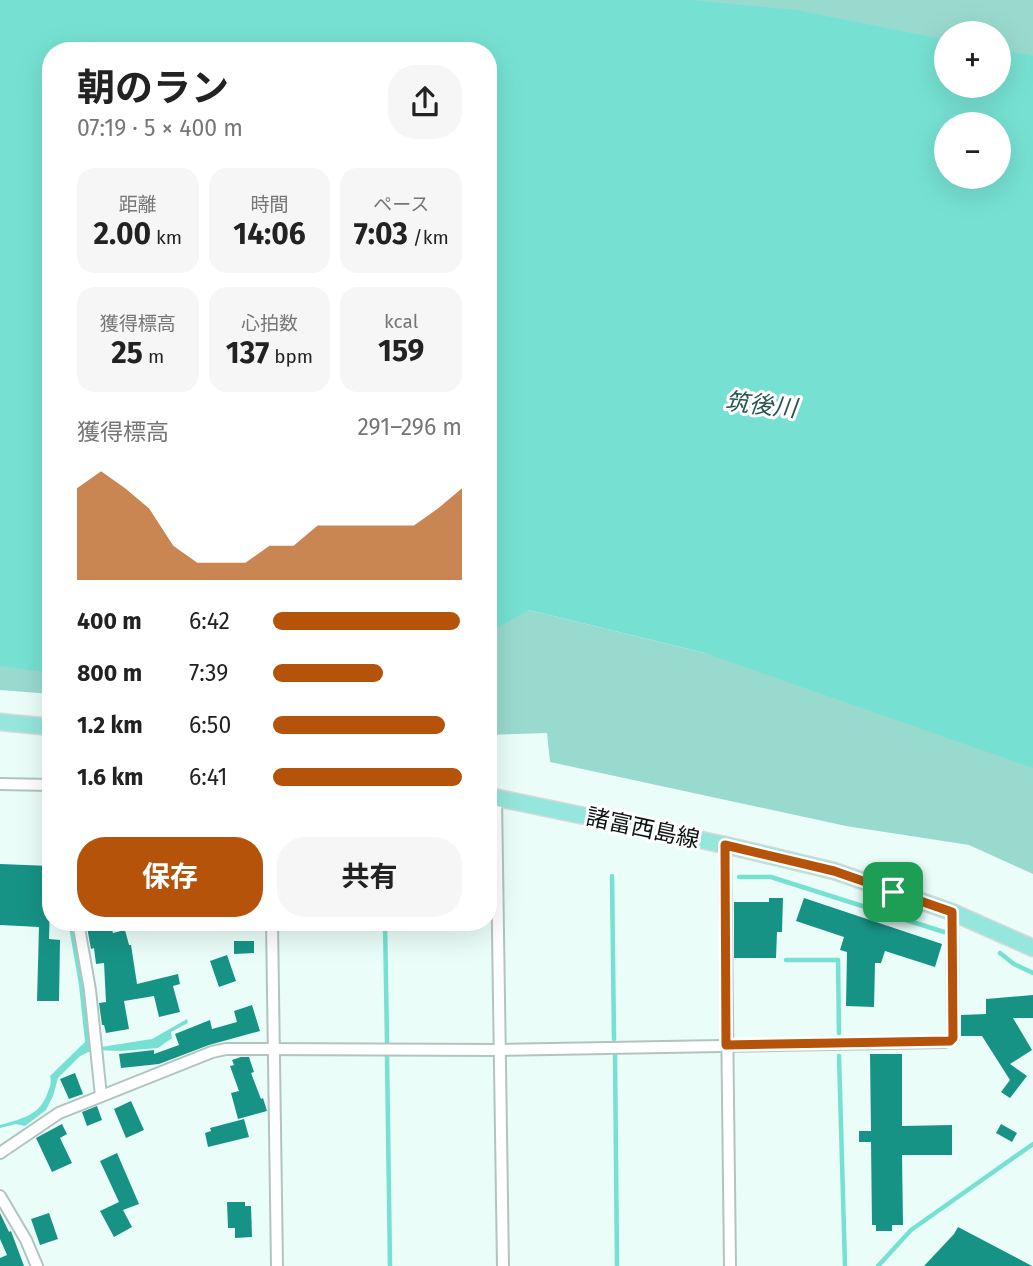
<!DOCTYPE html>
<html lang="ja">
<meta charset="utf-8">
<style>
:root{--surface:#fff;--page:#f6f6f6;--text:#222;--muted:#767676;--accent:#b45309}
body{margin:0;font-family:"Fira Sans","Noto Sans JP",sans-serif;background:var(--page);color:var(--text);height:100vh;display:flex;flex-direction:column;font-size:26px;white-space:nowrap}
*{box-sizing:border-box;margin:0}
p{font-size:23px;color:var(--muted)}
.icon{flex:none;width:38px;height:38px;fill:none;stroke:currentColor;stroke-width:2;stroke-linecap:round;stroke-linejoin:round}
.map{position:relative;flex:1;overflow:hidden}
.sheet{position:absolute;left:42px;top:42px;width:455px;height:889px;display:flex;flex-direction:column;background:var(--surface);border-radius:28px;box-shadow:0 7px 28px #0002}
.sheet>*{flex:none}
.controls{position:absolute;left:934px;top:21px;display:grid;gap:14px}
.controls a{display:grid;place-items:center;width:77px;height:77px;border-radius:50%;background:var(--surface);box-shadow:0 7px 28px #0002;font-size:35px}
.pin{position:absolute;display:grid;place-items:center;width:60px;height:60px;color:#fff;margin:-30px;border-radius:14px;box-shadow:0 4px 10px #0006}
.round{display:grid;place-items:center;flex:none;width:74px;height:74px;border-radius:28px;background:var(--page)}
.overview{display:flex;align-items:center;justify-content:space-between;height:119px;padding:0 35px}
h1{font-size:38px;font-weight:700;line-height:52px}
.stats{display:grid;grid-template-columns:repeat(3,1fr);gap:10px;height:119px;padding:7px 35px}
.stats div{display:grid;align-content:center;border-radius:18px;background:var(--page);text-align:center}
.stats b{font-size:30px;font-weight:700}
.stats small{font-size:19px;font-weight:400}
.stats p{font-size:19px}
.chart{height:196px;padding:14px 35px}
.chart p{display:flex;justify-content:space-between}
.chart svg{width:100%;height:126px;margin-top:7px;fill:var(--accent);opacity:.7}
.cta{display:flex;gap:14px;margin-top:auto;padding:14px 35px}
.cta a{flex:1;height:80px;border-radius:28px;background:var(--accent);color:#fff;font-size:28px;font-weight:700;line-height:80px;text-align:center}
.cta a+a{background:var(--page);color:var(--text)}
ul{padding:0 35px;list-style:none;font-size:23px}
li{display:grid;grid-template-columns:112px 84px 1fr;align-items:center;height:52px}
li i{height:18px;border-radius:9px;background:var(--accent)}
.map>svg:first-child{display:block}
.green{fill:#99dacf}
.water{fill:#76e1d2;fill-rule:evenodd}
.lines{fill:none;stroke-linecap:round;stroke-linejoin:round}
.stream{stroke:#76e1d2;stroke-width:4.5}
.building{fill:#179386}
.minor-casing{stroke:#b1c4c0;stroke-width:14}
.primary-casing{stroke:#d8d9d9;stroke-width:19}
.minor{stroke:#fff;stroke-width:10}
.primary{stroke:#95e6dc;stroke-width:16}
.route-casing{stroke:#fff;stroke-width:14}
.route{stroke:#b45309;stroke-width:9}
.labels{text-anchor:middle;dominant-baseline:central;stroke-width:6;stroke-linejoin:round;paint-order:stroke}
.street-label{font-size:23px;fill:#0c1312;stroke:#fff}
.water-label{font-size:24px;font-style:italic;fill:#275650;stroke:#fff}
</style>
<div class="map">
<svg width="1033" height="1266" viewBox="0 0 1033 1266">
<rect width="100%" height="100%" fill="#eafdf9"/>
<g class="green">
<path d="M 415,0 L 1033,0 L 1033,92 L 999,84 L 999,33 L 947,33 L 947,73 Z"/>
<path d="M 529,610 L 705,653 L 1033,721 L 1033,874 L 969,845 L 846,826 L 550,762 L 547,733 L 488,735 L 488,619 Z"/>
<path d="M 0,637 L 51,640 L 51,694 L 0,690 Z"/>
</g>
<g class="water">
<path d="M 0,0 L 691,0 L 796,10 L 947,40 L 947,86 L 999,86 L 999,50 L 1033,56 L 1033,768 L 705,653 L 529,610 L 488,633 L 488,51 L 51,51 L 51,673 L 0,666 ZM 947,124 L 999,124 L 999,177 L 947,177 Z"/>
<path d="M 68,922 L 73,922 L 85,986 L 89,1044 L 101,1047 L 152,1039 L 187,1019 L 188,1023 L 171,1032 L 172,1038 L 158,1048 L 121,1051 L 93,1050 L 80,1056 L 58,1078 L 53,1096 L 46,1110 L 25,1126 L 16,1124 L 0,1128 L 0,1125 C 19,1119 37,1117 46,1097 C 49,1089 52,1084 50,1076 L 85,1042 L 79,985 Z"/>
</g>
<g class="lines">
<g class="stream">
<path d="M 46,766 L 47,778"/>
<path d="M 49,793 L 51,804"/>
<path d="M 612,876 L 614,1039"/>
<path d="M 739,877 L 771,877 L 944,932"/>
<path d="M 385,922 L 387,1042"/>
<path d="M 1000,953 L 1014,964 L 1033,973"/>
<path d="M 786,960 L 838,960 L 839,1033"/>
<path d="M 615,1054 L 617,1266"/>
<path d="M 387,1056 L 390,1266"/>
<path d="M 839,1056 L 845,1266"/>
<path d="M 878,1266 L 911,1230 L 1033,1144"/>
</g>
</g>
<g class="building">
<path d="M 0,864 L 51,866 L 49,939 L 60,940 L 59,1001 L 37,1001 L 39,927 L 0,925 Z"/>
<path d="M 769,898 L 783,898 L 782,932 L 777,932 L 776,958 L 734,958 L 734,902 L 769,902 Z"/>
<path d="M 804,898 L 942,944 L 935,967 L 885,951 L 881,963 L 875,963 L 874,1007 L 846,1006 L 847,952 L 840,950 L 844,937 L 796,921 Z"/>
<path d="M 86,922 L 109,922 L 113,933 L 125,930 L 129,945 L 131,945 L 137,984 L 178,974 L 180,984 L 173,986 L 180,1012 L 159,1017 L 154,996 L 124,1001 L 129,1029 L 106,1033 L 104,1025 L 102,1025 L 99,1003 L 106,1002 L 104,963 L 96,964 L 94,948 L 91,949 Z"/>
<path d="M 234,941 L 254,941 L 254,953 L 234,954 Z"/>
<path d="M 227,955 L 236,981 L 219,987 L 210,961 Z"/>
<path d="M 1033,995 L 1033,1018 L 1013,1018 L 1032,1050 L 1010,1064 L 1027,1076 L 1010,1098 L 1001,1092 L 1010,1080 L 982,1036 L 961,1036 L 961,1015 L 986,1014 L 986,999 Z"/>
<path d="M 252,1005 L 260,1031 L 209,1045 L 159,1064 L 121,1068 L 119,1054 L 154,1050 L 154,1054 L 179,1045 L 175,1034 L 210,1020 L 212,1029 L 237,1022 L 234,1011 Z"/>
<path d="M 870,1054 L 902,1054 L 902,1126 L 952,1125 L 952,1155 L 902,1155 L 903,1225 L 892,1225 L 892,1231 L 876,1231 L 876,1225 L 872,1225 L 871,1142 L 859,1142 L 859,1131 L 871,1131 Z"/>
<path d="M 241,1057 L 249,1057 L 254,1072 L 251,1073 L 261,1099 L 263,1098 L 267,1111 L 238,1119 L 231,1093 L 239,1091 L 230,1066 L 234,1065 L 232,1060 Z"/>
<path d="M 75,1073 L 83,1094 L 69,1099 L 60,1079 Z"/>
<path d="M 131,1101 L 144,1130 L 126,1138 L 114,1109 Z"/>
<path d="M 97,1106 L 102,1120 L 87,1126 L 82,1112 Z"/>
<path d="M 244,1119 L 249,1137 L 208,1147 L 205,1133 L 211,1131 L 210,1128 Z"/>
<path d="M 62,1124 L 67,1134 L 60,1138 L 72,1163 L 52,1172 L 36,1138 Z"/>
<path d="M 1001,1124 L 1017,1133 L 1012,1142 L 996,1133 Z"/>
<path d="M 117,1153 L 139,1204 L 123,1210 L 132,1227 L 114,1237 L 100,1211 L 119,1202 L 100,1161 Z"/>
<path d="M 227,1202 L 245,1202 L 245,1206 L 251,1206 L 252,1237 L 235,1238 L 235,1228 L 228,1228 Z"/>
<path d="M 0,1213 L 9,1232 L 11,1231 L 24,1266 L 0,1266 L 0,1258 L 7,1255 L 0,1239 Z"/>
<path d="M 49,1213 L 58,1239 L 40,1245 L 31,1219 Z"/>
<path d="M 958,1227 L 1032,1266 L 924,1266 L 954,1234 Z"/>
</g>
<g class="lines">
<g class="minor-casing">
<g id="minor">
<path d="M 0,784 L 51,785"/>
<path d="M 496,798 L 503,1266"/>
<path d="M 725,845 L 730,1266"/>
<path d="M 78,922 L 90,990 L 101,1096"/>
<path d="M 272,922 L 277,1266"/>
<path d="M 0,1153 L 59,1113 L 212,1052 L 226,1049 L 500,1050 L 945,1042 L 953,1038 L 952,912"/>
<path d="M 0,1196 L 26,1240 L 37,1266"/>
</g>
</g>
<g class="primary-casing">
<g id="primary">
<path d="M 0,722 L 51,727"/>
<path d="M 488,796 L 725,845 L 834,871 L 952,912 L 1033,948"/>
</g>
</g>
<use href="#minor" class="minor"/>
<use href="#primary" class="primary"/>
</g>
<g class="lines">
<g class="route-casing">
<path id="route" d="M 725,845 L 834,871 L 952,912 L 953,1038 L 950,1041 L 726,1045 Z"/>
</g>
<use href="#route" class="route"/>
</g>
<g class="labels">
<g class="street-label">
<text transform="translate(643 828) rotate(12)">諸富西島線</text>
</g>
<g class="water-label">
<text transform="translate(761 405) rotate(6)">筑後川</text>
</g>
</g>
</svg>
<div class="controls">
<a>+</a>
<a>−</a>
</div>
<div class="pin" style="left:893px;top:892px;background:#1e9e55"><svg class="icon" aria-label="arrive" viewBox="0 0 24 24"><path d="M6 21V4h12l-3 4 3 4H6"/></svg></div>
<section class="sheet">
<div class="overview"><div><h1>朝のラン</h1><p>07:19 · 5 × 400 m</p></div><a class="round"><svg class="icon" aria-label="share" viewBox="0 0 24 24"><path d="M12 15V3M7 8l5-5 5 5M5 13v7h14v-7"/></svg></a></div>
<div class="stats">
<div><p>距離</p><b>2.00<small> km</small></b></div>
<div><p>時間</p><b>14:06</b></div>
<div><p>ペース</p><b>7:03<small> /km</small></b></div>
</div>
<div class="stats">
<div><p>獲得標高</p><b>25<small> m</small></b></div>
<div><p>心拍数</p><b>137<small> bpm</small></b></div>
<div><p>kcal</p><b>159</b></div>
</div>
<div class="chart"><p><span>獲得標高</span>291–296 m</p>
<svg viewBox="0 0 160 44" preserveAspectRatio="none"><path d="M0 44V12L10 6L20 12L30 19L40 32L50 38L60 38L70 38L80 32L90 32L100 25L110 25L120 25L130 25L140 25L150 19L160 12V44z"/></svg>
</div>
<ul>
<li><b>400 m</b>6:42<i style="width:99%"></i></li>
<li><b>800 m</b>7:39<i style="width:58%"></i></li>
<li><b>1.2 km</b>6:50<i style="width:91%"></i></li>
<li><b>1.6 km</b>6:41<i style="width:100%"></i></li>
</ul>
<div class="cta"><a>保存</a><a>共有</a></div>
</section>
</div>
